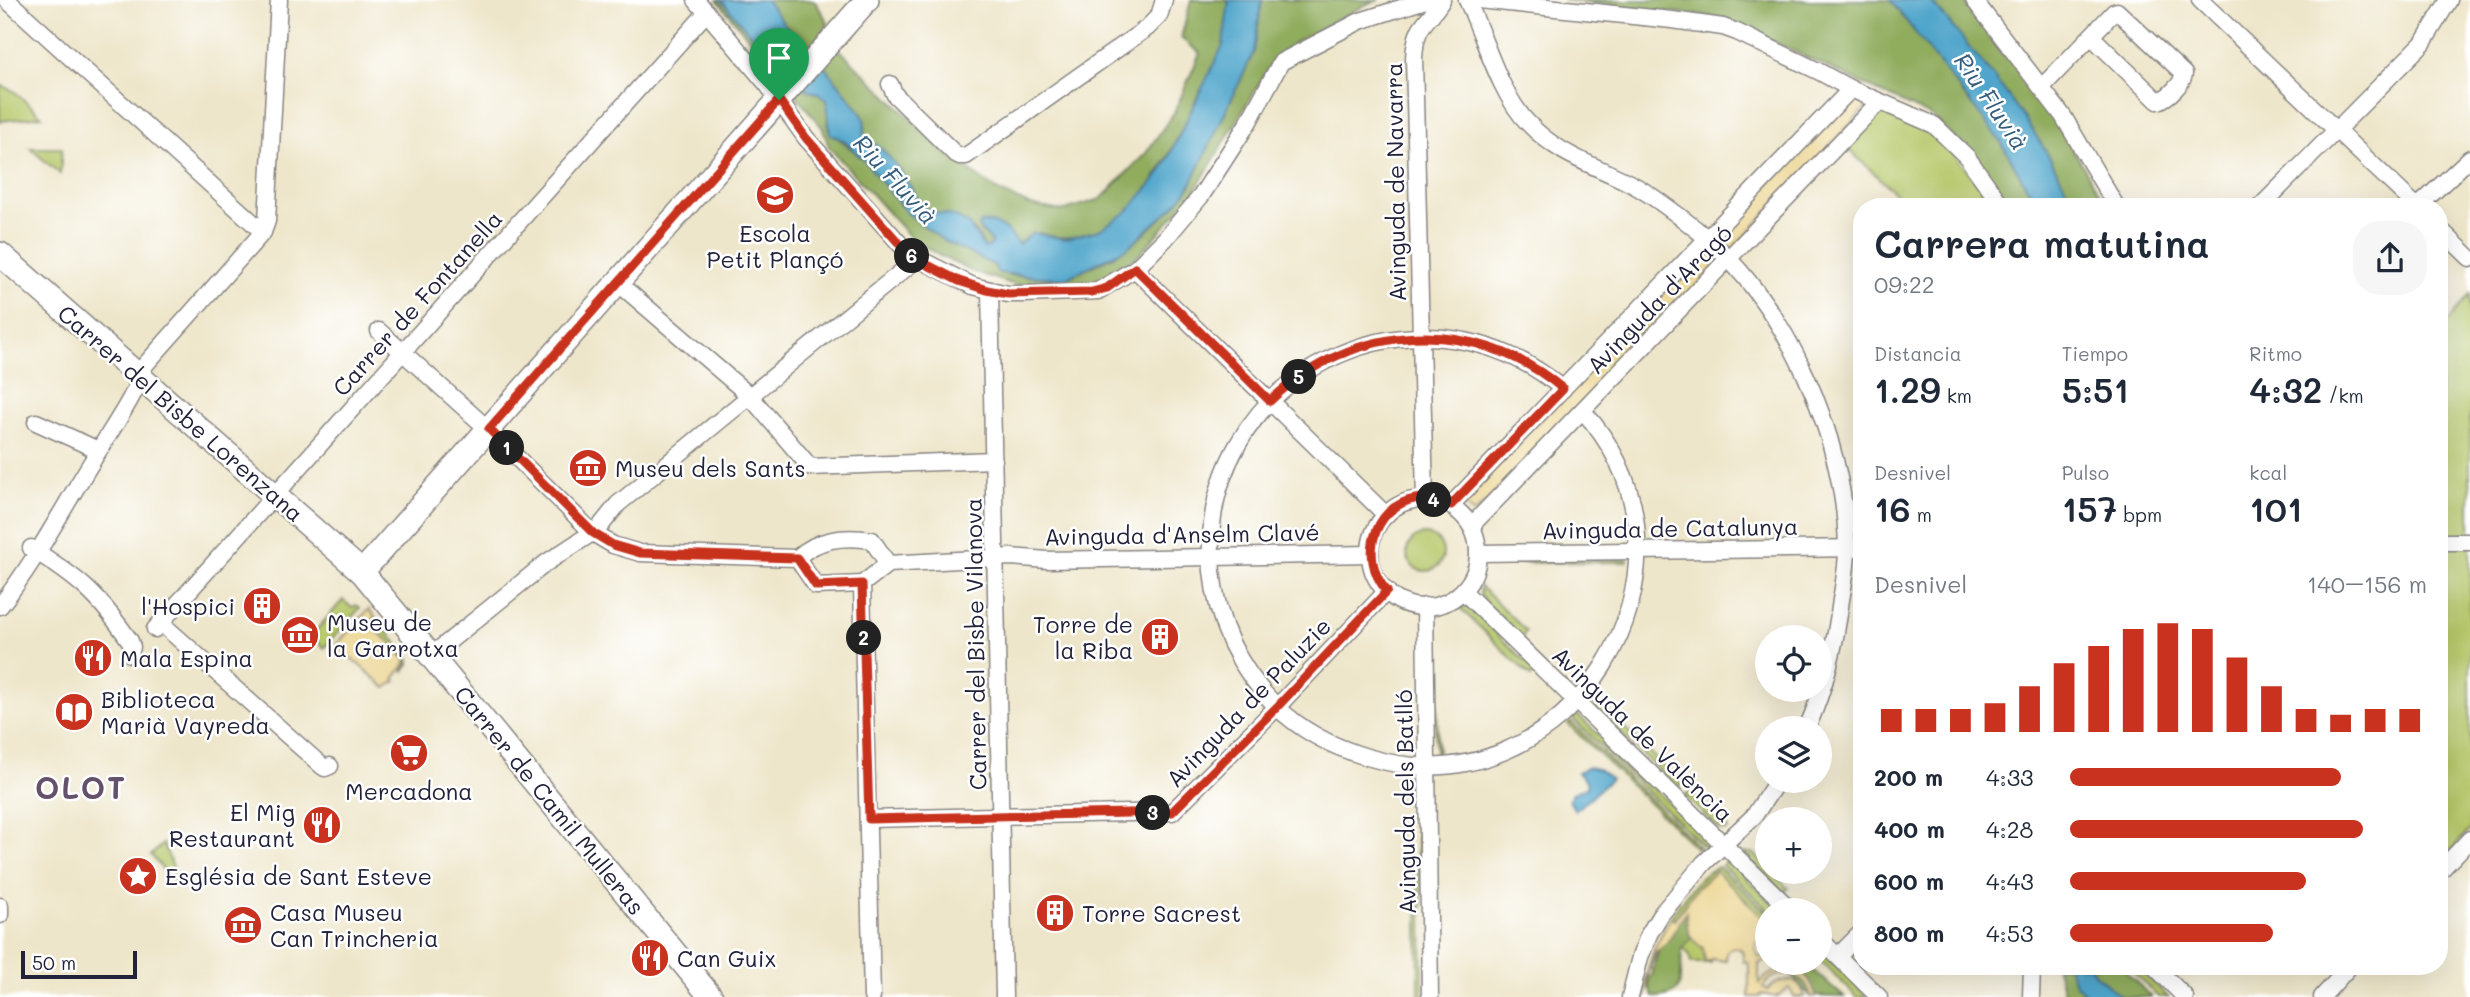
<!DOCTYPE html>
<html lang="es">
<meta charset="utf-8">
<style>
:root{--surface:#fff;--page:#f6f6f7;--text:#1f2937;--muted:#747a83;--accent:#c8321e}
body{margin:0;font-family:Mali,sans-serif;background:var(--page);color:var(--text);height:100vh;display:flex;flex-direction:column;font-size:26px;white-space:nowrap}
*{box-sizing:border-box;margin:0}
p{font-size:23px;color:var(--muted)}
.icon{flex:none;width:38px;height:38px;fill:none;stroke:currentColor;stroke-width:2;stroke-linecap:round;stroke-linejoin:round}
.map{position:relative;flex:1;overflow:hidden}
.details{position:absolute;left:1853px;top:198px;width:595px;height:777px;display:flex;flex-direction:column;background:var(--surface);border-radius:28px;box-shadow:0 7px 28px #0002}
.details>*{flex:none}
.controls{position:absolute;left:1755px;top:625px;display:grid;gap:14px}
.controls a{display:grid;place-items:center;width:77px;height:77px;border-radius:50%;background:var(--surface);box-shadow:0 7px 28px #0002;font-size:35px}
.scale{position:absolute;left:21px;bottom:18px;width:116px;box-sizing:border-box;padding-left:7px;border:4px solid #22223b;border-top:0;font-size:19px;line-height:24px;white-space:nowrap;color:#22223b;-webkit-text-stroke:5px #fff;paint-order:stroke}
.pin{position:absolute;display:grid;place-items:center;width:60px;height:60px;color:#fff;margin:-72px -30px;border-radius:50% 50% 50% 0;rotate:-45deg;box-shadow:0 0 7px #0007}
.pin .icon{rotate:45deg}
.km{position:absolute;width:35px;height:35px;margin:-18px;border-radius:50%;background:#222;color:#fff;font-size:19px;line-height:35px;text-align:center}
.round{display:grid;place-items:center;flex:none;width:74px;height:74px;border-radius:28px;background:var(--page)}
.head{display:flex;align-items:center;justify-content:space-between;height:119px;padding:0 21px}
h1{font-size:38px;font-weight:600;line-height:52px}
.stats{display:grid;grid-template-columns:repeat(3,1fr);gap:10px;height:119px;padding:7px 21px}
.stats div{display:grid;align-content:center}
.stats b{font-size:35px;font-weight:600}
.stats small{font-size:19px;font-weight:400}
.stats p{font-size:19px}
.chart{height:196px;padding:14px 21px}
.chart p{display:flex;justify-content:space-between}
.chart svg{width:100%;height:126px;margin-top:7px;stroke:var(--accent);stroke-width:6}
ul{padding:0 21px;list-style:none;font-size:23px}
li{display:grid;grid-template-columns:112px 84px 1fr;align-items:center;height:52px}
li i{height:18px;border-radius:9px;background:var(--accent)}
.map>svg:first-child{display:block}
.green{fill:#b6c769;stroke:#6c7452;stroke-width:2}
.forest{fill:#90ac5d;stroke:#59674c;stroke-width:2}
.sand{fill:#eeda9e;stroke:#887e6c;stroke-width:2}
.water{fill:#4fa5cb;stroke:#386483;stroke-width:2}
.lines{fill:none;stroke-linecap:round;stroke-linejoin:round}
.minor-casing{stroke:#888482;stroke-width:19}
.secondary-casing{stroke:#888482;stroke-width:26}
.minor{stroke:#fff;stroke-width:16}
.secondary{stroke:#fff;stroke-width:23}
.route-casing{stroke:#fff;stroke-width:14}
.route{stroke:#c8321e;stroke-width:9}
.labels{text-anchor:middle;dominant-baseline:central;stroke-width:5;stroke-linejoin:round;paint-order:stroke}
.street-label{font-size:23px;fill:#22223b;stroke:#fff}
.poi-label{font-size:23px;fill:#22223b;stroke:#fff;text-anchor:start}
.water-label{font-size:24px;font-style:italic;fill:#365d7c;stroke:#fff}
.district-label{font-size:30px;font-weight:bold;letter-spacing:2px;fill:#64516b;stroke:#fff}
</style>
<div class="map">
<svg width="2470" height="997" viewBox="0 0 2470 997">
<rect width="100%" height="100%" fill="#fff"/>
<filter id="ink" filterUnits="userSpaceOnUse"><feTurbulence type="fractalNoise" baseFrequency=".0143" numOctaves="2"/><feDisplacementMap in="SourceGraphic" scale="14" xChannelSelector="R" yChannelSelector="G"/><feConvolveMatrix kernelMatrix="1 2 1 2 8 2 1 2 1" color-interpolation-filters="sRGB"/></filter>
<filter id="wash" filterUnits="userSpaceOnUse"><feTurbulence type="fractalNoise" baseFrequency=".00686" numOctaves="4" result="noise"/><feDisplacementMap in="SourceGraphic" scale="28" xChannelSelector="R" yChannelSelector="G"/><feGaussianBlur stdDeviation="1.57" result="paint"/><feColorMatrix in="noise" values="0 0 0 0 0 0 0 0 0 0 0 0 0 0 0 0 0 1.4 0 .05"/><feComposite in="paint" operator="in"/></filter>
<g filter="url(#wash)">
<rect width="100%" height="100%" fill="#eee6ca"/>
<g class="green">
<path d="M 0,85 L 14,91 L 42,116 L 0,121 Z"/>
<path d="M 1882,112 C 1939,130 1960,159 1994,206 L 1909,206 L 1845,146 L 1876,115 Z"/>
<path d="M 30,148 L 62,148 L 60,174 Z"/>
<path d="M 2470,294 L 2470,830 L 2440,862 L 2440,331 Z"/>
<circle cx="1425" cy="553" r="18"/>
<path d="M 1627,559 L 1628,560 L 1626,562 L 1488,563 L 1490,561 Z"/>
<path d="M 1480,586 L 1526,631 L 1522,638 L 1480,596 Z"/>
<path d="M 343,600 L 352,608 L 356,605 L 360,608 L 324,648 L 311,636 Z"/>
<path d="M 1465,606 L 1470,608 L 1536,672 L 1531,677 L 1459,607 Z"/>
<path d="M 375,617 L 410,659 L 409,665 L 403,672 L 408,662 L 405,656 L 368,625 Z"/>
<path d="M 1434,619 L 1436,621 L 1438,755 L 1436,756 L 1432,625 Z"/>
<path d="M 1596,700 L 1682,784 L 1678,789 L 1592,705 Z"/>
<path d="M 1578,715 L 1705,838 L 1709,844 L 1708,851 L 1571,717 Z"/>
<path d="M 1571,722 L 1699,847 L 1697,849 L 1568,724 Z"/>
<path d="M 1691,792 L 1728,828 L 1727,831 L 1720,830 L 1684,795 Z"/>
<path d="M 1421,827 L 1423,997 L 1419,997 L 1417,829 Z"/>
<path d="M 163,844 L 181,885 L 180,888 L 177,887 L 151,855 Z"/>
<path d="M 1743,853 L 1753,853 L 1767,867 L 1768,872 L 1772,872 L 1788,888 L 1784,893 Z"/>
<path d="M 1727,860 L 1730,862 L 1779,910 L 1768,910 L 1722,865 Z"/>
<path d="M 1719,867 L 1768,914 L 1767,921 L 1716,871 L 1697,888 L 1673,920 L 1670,918 C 1681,901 1700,872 1719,867 Z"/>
<path d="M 1687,911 C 1685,935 1705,938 1705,961 L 1711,961 L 1711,963 L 1691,963 L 1689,954 L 1681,946 L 1678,921 Z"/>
<path d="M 1820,950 L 1867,997 L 1857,997 L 1820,960 Z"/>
<path d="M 2127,966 L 2137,966 L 2168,997 L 2158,997 Z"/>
</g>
<g class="forest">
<path d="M 717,0 L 721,0 L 774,62 L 787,70 L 811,92 L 818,93 L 827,100 L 828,129 L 865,161 L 906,212 L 944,241 L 997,266 L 1008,275 L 1065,279 L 1112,257 L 1139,239 L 1175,205 L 1189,188 L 1254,52 L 1262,0 L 1379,0 L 1371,2 L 1295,42 L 1273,61 L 1193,194 L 1141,253 L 1109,276 L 1094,283 L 1015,285 L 971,271 L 938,255 L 910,237 L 829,147 L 822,127 Z"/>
<path d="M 766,0 L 814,0 L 828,22 L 827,26 L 840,50 L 948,155 L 998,191 L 1029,205 L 1062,211 L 1101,199 L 1146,153 L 1175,111 L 1200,53 L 1181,38 L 1191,0 L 1229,0 C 1226,12 1228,25 1226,37 C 1222,56 1205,82 1196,100 C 1166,163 1125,259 1038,233 L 1018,244 C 1010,230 996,221 980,223 L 981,232 L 991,238 L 993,242 L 991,245 L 985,248 L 976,232 L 959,219 L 930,212 L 920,202 L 899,169 L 882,149 L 863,135 L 865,129 L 864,118 L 857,107 L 812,51 L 785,25 Z"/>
<path d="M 1563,0 L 1890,0 L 2001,142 L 2038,206 L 2009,206 L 1983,166 L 1931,116 L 1723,18 Z"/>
<path d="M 1930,0 L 1964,0 L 2054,118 L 2107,206 L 2074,206 C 2037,130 1985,65 1930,0 Z"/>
<path d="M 1682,912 L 1687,916 L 1686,923 L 1691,938 L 1682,949 C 1679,975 1690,997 1653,997 L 1649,988 L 1649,978 L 1652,976 C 1655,960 1666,919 1682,912 Z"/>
<path d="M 1772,963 L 1800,963 L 1809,967 L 1844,997 L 1811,996 C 1799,986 1791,971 1775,967 Z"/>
<path d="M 2056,966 L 2068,966 L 2075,983 L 2088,997 L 2065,997 Z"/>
<path d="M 2090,966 L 2120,966 L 2151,997 L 2122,997 L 2096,976 Z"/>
</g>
<g class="sand">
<path d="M 1854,97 L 1868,105 L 1730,252 L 1715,237 Z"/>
<path d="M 1708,245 L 1722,259 L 1474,514 L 1462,502 Z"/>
<path d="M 369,609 L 375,617 L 369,625 L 394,645 L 394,647 L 407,661 L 394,679 L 396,681 L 386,688 L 336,645 Z"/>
<path d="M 1716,871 L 1767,921 L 1767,939 L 1758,941 L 1755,948 L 1758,956 L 1767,958 L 1767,961 L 1759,963 L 1759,983 C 1780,962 1809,964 1816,997 L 1811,997 C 1807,972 1777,966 1763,987 L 1768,990 C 1781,976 1800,977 1805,997 L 1793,997 L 1793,994 L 1789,988 L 1776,997 L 1761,994 L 1760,997 L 1749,997 L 1749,965 L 1748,962 L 1744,962 L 1742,950 L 1733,947 L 1727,951 L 1726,961 L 1711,959 L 1711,961 L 1705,961 L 1703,948 C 1688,939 1686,927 1686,912 L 1666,944 L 1656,952 L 1649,971 L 1645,997 L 1640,997 L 1655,947 L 1670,918 L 1674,920 L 1697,888 Z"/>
</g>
<g class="water">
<path d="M 721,0 L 766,0 L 785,25 L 812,51 L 857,107 L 864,118 L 865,129 L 863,135 L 882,149 L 899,169 L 920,202 L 930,212 L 953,216 L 967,223 L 985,248 L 991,245 L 992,242 L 979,228 L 980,223 C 996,220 1009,231 1018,244 L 1033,233 L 1065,239 L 1099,230 L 1127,212 L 1154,181 L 1164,167 L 1223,45 L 1229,0 L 1262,0 L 1254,52 L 1189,188 L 1175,205 L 1127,248 L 1065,279 L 999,273 L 995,269 L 996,266 L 944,241 L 906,212 L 865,161 L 845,141 L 830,134 L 827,99 L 818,93 L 807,90 L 787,70 L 774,62 Z"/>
<path d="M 1890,0 L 1930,0 C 1983,63 2042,130 2074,206 L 2038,206 L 2001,142 Z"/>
<path d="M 1588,767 L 1598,769 L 1611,779 L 1575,811 L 1569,800 L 1573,793 L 1587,787 L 1587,782 L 1578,773 Z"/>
<path d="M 2068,966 L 2090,966 L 2096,976 L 2122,997 L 2088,997 L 2075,983 Z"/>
</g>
</g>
<g filter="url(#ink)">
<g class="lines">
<g class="minor-casing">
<g id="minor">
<path d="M 7,0 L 263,232"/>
<path d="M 696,0 L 767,84 L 806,138 L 909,254 L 973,286 L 1008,294 L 1024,294 L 1098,291 L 1135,269 L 1165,239 L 1201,196 L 1248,123 L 1281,62 L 1360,21 L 1426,0"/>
<path d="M 1467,0 C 1485,38 1499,93 1528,123 C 1561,158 1597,165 1637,187 C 1658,199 1678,215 1697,230 C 1786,300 1845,436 1847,548 C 1847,565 1844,583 1841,600 C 1835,646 1826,685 1807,728"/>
<path d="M 1479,0 L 1672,20 L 1723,27 L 1737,32 L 1818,71 L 1851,89 L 1934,125 L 1967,157 L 2002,206"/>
<path d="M 1974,0 L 2063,116 L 2116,206"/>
<path d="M 2200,0 L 2416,206"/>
<path d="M 890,84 L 895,95 L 954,153 L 960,156 L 966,156 L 1147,28 L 1159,16 L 1164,0"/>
<path d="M 2042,87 L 2114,12 L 2117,11 L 2184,74 C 2183,83 2168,98 2158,101 L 2091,36"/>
<path d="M 2261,206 L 2423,43 L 2449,0"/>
<path d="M 2414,206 L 2423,202 L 2470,158"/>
<path d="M 2440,229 L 2470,258"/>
<path d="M 1135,269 L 1386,515"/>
<path d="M 617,282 L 750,396 L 810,467 L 994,460"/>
<path d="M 990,290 L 1004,997"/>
<path d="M 379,331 L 489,430 L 593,533 L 613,545 L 640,553 L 797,558"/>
<path d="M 1563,389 C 1416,265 1193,378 1212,571 C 1217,623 1239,669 1276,706 C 1301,731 1333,747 1367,757 C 1569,818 1724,567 1583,411"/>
<path d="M 36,422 L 98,450"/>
<path d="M 1425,498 L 1414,58 C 1416,22 1426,26 1442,0"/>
<circle cx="1424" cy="553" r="54"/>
<path d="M 1451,505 L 1851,89"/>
<path d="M 1471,526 L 1879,102"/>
<path d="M 2440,542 L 2470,542"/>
<path d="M 31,548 C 79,579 97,593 130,641 L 132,647 L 130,654"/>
<path d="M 1479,553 L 1862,548"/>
<path d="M 797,558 L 816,586 L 862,584 L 888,564"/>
<path d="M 797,558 C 818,538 844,536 872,540 L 888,564"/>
<path d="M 888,564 L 1011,557 L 1047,560 L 1370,554"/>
<path d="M 862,584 L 872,997"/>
<path d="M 1463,591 L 1791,910"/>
<path d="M 0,606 C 35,562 63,508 93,460 C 111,429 135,398 145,365 L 263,232 L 267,221 L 279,0"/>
<path d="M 1425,606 L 1430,997"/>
<path d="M 161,623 L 322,766 L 325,768 L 330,766"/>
<path d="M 155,629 L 707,12"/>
<path d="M 432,655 L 546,563 L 598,529 L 618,504 L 917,259"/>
<path d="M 868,819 L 1172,812 L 1277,707 L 1387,591"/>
<path d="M 2440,871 L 2470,839"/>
<path d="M 0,906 L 0,915"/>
<path d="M 1820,939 L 1879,997"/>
<path d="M 1838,956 L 1862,932"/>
<path d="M 2154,966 L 2185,997"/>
<path d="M 1630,997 L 1640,957 L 1649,934 L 1661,914 L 1704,863 L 1754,816 L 1778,780"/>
<path d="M 2031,997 L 2032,966"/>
<path d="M 2322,997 L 2350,966"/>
</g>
</g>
<g class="secondary-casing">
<g id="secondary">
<path d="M 0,254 L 362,572 L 711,997"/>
<path d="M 362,572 L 867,0"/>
</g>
</g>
<use href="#minor" class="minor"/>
<use href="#secondary" class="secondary"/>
</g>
</g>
<g class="lines" filter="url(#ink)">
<g class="route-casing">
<path id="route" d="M 779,100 L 806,138 L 897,241 L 916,259 L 959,281 L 987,290 L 1008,294 L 1092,292 L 1107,288 L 1135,268 L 1270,401 C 1353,322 1474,314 1563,389 L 1451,505 C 1443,502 1433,499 1425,498 C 1376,498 1356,557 1387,591 L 1277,707 L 1172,812 L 869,819 L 862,584 L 816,586 L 797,558 L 640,553 L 613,545 L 593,533 L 489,429 Z"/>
</g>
<use href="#route" class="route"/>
</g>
<defs>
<g id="school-disc" transform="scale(2.0125)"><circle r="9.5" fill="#c8321e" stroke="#fff"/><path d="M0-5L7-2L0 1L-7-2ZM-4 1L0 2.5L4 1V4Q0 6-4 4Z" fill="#fff"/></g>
<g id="museum-disc" transform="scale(2.0125)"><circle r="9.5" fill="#c8321e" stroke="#fff"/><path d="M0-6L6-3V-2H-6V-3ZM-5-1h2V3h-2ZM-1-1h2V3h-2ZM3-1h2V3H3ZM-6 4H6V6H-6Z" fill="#fff"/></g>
<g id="building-disc" transform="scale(2.0125)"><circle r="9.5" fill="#c8321e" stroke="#fff"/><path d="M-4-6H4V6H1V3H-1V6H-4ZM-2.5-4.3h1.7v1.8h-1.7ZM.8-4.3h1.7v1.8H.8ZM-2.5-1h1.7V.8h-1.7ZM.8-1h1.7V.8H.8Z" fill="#fff"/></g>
<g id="restaurant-disc" transform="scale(2.0125)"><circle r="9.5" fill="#c8321e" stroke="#fff"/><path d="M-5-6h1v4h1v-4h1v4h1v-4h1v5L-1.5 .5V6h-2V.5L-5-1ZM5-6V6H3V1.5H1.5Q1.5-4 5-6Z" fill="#fff"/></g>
<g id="library-disc" transform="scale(2.0125)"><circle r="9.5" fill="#c8321e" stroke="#fff"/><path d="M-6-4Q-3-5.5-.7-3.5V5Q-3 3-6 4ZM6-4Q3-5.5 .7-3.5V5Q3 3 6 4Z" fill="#fff"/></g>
<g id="supermarket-disc" transform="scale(2.0125)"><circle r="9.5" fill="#c8321e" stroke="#fff"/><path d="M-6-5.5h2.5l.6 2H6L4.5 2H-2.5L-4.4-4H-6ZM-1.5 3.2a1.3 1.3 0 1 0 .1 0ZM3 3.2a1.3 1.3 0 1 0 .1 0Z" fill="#fff"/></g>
<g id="sight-disc" transform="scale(2.0125)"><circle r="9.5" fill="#c8321e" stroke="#fff"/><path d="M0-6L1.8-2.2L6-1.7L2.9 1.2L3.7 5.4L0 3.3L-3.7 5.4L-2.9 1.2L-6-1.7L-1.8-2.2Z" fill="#fff"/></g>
</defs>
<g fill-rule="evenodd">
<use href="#school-disc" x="775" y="195"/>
<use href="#museum-disc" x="588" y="468"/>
<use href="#building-disc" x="262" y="606"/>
<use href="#museum-disc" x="300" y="635"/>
<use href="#building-disc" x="1160" y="637"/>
<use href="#restaurant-disc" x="93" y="658"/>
<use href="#library-disc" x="74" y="712"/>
<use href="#supermarket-disc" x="409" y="753"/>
<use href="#restaurant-disc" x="322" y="825"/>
<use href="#sight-disc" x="138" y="876"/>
<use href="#building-disc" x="1055" y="913"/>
<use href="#museum-disc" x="243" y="925"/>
<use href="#restaurant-disc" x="650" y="958"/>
</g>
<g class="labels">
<g class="street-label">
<text transform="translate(1395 182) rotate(-91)">Avinguda de Navarra</text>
<text transform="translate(1659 299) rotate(-46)">Avinguda d'Aragó</text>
<text transform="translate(417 303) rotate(-48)">Carrer de Fontanella</text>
<text transform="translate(181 413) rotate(41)">Carrer del Bisbe Lorenzana</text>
<text transform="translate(1670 528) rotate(-1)">Avinguda de Catalunya</text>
<text transform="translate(1182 534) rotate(-1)">Avinguda d'Anselm Clavé</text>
<text transform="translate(975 644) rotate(-91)">Carrer del Bisbe Vilanova</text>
<text transform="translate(1248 702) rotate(-46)">Avinguda de Paluzie</text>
<text transform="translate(1643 734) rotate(44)">Avinguda de València</text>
<text transform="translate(550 800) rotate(51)">Carrer de Camil Mulleras</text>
<text transform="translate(1405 802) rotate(-91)">Avinguda dels Batlló</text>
</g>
<g class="poi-label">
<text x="775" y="233" text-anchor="middle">Escola<tspan x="775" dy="26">Petit Plançó</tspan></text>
<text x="615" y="468">Museu dels Sants</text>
<text x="235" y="606" text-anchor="end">l'Hospici</text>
<text x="327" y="622">Museu de<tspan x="327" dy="26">la Garrotxa</tspan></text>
<text x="1133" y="624" text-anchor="end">Torre de<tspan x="1133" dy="26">la Riba</tspan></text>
<text x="120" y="658">Mala Espina</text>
<text x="101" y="699">Biblioteca<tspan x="101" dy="26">Marià Vayreda</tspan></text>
<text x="409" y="791" text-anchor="middle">Mercadona</text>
<text x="295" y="812" text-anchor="end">El Mig<tspan x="295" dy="26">Restaurant</tspan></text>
<text x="165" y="876">Església de Sant Esteve</text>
<text x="270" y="912">Casa Museu<tspan x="270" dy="26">Can Trincheria</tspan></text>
<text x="1082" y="913">Torre Sacrest</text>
<text x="677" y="958">Can Guix</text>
</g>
<g class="water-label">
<text transform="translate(1992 101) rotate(56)">Riu Fluvià</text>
<text transform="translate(896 179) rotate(48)">Riu Fluvià</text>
</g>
<g class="district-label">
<text x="81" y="787">OLOT</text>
</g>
</g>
</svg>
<div class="controls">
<a><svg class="icon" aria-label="locate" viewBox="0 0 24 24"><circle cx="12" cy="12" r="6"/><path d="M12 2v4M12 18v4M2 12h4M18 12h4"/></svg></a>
<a><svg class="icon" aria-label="layers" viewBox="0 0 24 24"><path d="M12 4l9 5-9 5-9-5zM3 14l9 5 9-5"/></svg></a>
<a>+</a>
<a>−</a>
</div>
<div class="scale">50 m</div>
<div class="pin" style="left:779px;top:100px;background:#1e9e55"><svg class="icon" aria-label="arrive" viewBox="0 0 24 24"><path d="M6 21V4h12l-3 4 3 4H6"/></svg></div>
<b class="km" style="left:507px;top:448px">1</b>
<b class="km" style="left:864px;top:638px">2</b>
<b class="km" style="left:1153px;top:813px">3</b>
<b class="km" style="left:1434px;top:500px">4</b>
<b class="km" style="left:1299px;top:377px">5</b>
<b class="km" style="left:912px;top:256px">6</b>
<section class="details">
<div class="head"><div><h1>Carrera matutina</h1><p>09:22</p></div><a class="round"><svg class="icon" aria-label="share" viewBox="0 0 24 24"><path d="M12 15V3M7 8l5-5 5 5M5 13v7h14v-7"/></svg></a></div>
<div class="stats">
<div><p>Distancia</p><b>1.29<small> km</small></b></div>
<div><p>Tiempo</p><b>5:51</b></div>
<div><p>Ritmo</p><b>4:32<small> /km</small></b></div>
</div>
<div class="stats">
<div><p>Desnivel</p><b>16<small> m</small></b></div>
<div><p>Pulso</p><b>157<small> bpm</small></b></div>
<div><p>kcal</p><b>101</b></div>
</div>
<div class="chart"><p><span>Desnivel</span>140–156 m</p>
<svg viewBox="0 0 160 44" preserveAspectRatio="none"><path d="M5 44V36M15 44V36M25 44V36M35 44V34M45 44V28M55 44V20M65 44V14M75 44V8M85 44V6M95 44V8M105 44V18M115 44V28M125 44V36M135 44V38M145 44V36M155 44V36"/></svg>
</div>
<ul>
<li><b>200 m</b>4:33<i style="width:76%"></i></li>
<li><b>400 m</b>4:28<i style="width:82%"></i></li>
<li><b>600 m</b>4:43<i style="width:66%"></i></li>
<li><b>800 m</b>4:53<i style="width:57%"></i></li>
</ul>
</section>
</div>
